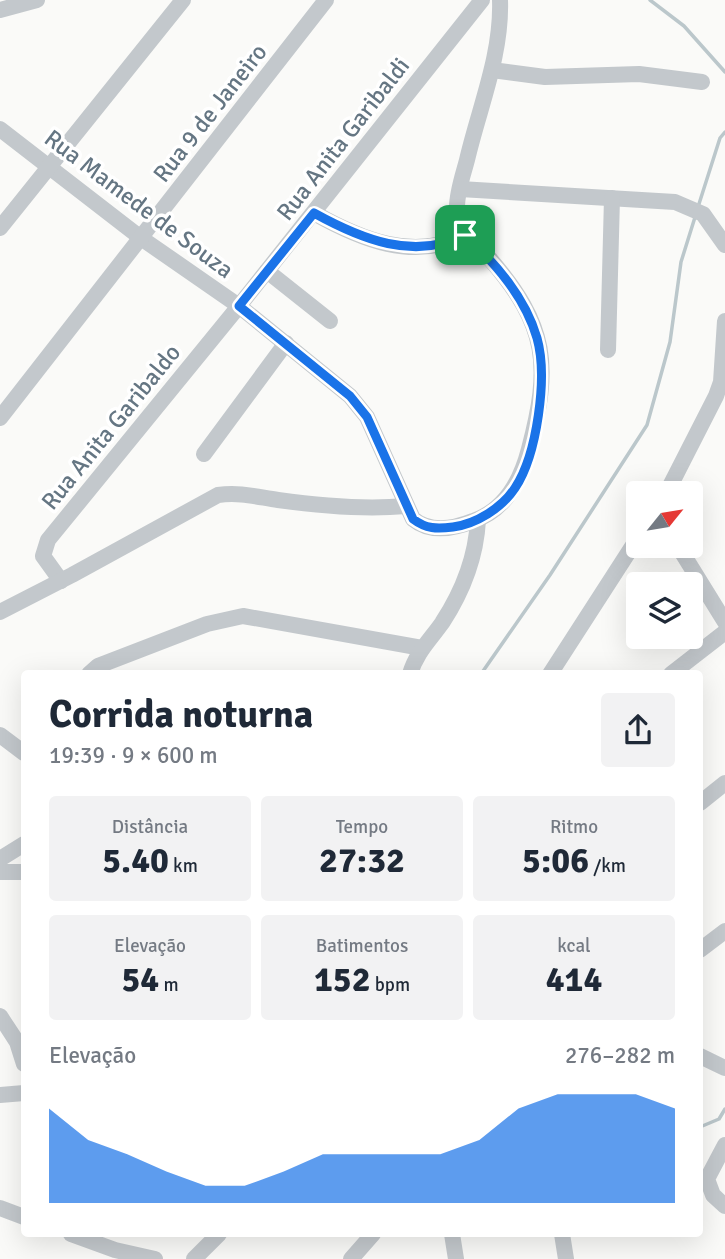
<!DOCTYPE html>
<html lang="pt">
<meta charset="utf-8">
<style>
:root{--surface:#fff;--page:#f2f2f3;--text:#1f2937;--muted:#747a83;--accent:#1a73e8}
body{margin:0;font-family:Signika,sans-serif;background:var(--page);color:var(--text);height:100vh;display:flex;flex-direction:column;font-size:26px;white-space:nowrap}
*{box-sizing:border-box;margin:0}
p{font-size:23px;color:var(--muted)}
.icon{flex:none;width:38px;height:38px;fill:none;stroke:currentColor;stroke-width:2;stroke-linecap:round;stroke-linejoin:round}
.map{position:relative;flex:1;overflow:hidden}
.sheet{position:absolute;left:21px;top:670px;width:682px;height:567px;display:flex;flex-direction:column;background:var(--surface);border-radius:7px;box-shadow:0 7px 28px #0002}
.sheet>*{flex:none}
.needle{width:46px;rotate:60deg}
.controls{position:absolute;left:626px;top:481px;display:grid;gap:14px}
.controls a{display:grid;place-items:center;width:77px;height:77px;border-radius:7px;background:var(--surface);box-shadow:0 7px 28px #0002;font-size:35px}
.pin{position:absolute;display:grid;place-items:center;width:60px;height:60px;color:#fff;margin:-30px;border-radius:14px;box-shadow:0 4px 10px #0006}
.round{display:grid;place-items:center;flex:none;width:74px;height:74px;border-radius:7px;background:var(--page)}
.overview{display:flex;align-items:center;justify-content:space-between;height:119px;padding:0 28px}
h1{font-size:38px;font-weight:800;line-height:52px}
.stats{display:grid;grid-template-columns:repeat(3,1fr);gap:10px;height:119px;padding:7px 28px}
.stats div{display:grid;align-content:center;border-radius:7px;background:var(--page);text-align:center}
.stats b{font-size:35px;font-weight:800}
.stats small{font-size:19px;font-weight:400}
.stats p{font-size:19px}
.chart{height:196px;padding:14px 28px}
.chart p{display:flex;justify-content:space-between}
.chart svg{width:100%;height:126px;margin-top:7px;fill:var(--accent);opacity:.7}
.map>svg:first-child{display:block}
.lines{fill:none;stroke-linecap:round;stroke-linejoin:round}
.stream{stroke:#bbc7cb;stroke-width:3.5}
.minor{stroke:#c3c8cc;stroke-width:16}
.route-casing{stroke:#fff;stroke-width:14}
.route{stroke:#1a73e8;stroke-width:9}
.labels{text-anchor:middle;dominant-baseline:central;stroke-width:7;stroke-linejoin:round;paint-order:stroke}
.street-label{font-size:24px;fill:#657683;stroke:#fff}
</style>
<div class="map">
<svg width="725" height="1259" viewBox="0 0 725 1259">
<rect width="100%" height="100%" fill="#fafaf8"/>
<g class="lines">
<g class="stream">
<path d="M 650,0 L 684,26 L 725,72"/>
<path d="M 698,207 L 720,138 L 725,132"/>
<path d="M 481,674 L 550,575 L 647,425 L 670,342 L 681,262 L 696,214"/>
<path d="M 700,1127 L 719,1119 L 725,1109"/>
</g>
<g class="minor">
<path d="M 0,10 L 37,0"/>
<path d="M 492,70 L 545,77 L 639,74 L 702,82"/>
<path d="M 0,129 L 141,238 L 239,306 L 350,396 L 367,417 L 413,519 C 430,533 453,529 473,521 C 506,510 521,480 529,449 C 551,366 548,326 490,259 C 475,242 457,232 457,207 C 457,192 463,175 467,160 C 479,108 502,55 500,0"/>
<path d="M 460,189 L 675,202 L 703,214 L 725,245"/>
<path d="M 314,213 C 360,239 414,262 465,235"/>
<path d="M 0,228 L 183,0"/>
<path d="M 267,271 L 330,321"/>
<path d="M 608,350 L 612,198"/>
<path d="M 0,418 L 326,0"/>
<path d="M 204,454 L 286,343"/>
<path d="M 666,494 L 716,396 L 721,382 L 725,321"/>
<path d="M 678,546 L 725,622"/>
<path d="M 61,581 L 43,556 L 48,540 L 239,306 L 482,0"/>
<path d="M 0,612 L 72,575 L 218,495 C 240,492 257,497 278,500 C 321,506 363,510 406,506"/>
<path d="M 89,674 L 98,666 L 207,624 L 243,616 L 422,648"/>
<path d="M 410,674 C 416,653 430,640 442,623 C 463,591 476,558 478,520"/>
<path d="M 550,674 L 639,536"/>
<path d="M 671,674 L 725,632"/>
<path d="M 0,735 L 24,753"/>
<path d="M 700,803 L 725,783"/>
<path d="M 0,859 L 24,844"/>
<path d="M 0,872 L 24,872"/>
<path d="M 700,950 L 725,931"/>
<path d="M 0,1016 L 17,1042 L 24,1064"/>
<path d="M 700,1056 L 725,1068"/>
<path d="M 0,1095 L 24,1093"/>
<path d="M 725,1145 L 707,1179 L 713,1195 L 725,1206"/>
<path d="M 0,1208 L 24,1217"/>
<path d="M 71,1234 L 115,1250 L 155,1259"/>
<path d="M 452,1234 L 456,1259"/>
<path d="M 562,1234 L 566,1259"/>
<path d="M 194,1259 L 219,1234"/>
<path d="M 351,1259 L 373,1234"/>
</g>
</g>
<g class="lines">
<g class="route-casing">
<path id="route" d="M 314,213 C 361,239 414,261 465,235 C 496,264 525,297 537,338 C 548,377 537,455 515,488 C 502,508 476,524 453,527 C 437,529 426,529 413,519 L 367,417 L 350,396 L 239,306 Z"/>
</g>
<use href="#route" class="route"/>
</g>
<g class="labels">
<g class="street-label">
<text transform="translate(210 113) rotate(-52)">Rua 9 de Janeiro</text>
<text transform="translate(343 139) rotate(-52)">Rua Anita Garibaldi</text>
<text transform="translate(139 204) rotate(37)">Rua Mamede de Souza</text>
<text transform="translate(111 427) rotate(-51)">Rua Anita Garibaldo</text>
</g>
</g>
</svg>
<div class="controls">
<a><svg class="needle" viewBox="-14 -14 28 28"><path d="M0-13l5 13h-10z" fill="#e53935"/><path d="M0 13l5-13h-10z" fill="#747a83"/></svg></a>
<a><svg class="icon" aria-label="layers" viewBox="0 0 24 24"><path d="M12 4l9 5-9 5-9-5zM3 14l9 5 9-5"/></svg></a>
</div>
<div class="pin" style="left:465px;top:235px;background:#1e9e55"><svg class="icon" aria-label="arrive" viewBox="0 0 24 24"><path d="M6 21V4h12l-3 4 3 4H6"/></svg></div>
<section class="sheet">
<div class="overview"><div><h1>Corrida noturna</h1><p>19:39 · 9 × 600 m</p></div><a class="round"><svg class="icon" aria-label="share" viewBox="0 0 24 24"><path d="M12 15V3M7 8l5-5 5 5M5 13v7h14v-7"/></svg></a></div>
<div class="stats">
<div><p>Distância</p><b>5.40<small> km</small></b></div>
<div><p>Tempo</p><b>27:32</b></div>
<div><p>Ritmo</p><b>5:06<small> /km</small></b></div>
</div>
<div class="stats">
<div><p>Elevação</p><b>54<small> m</small></b></div>
<div><p>Batimentos</p><b>152<small> bpm</small></b></div>
<div><p>kcal</p><b>414</b></div>
</div>
<div class="chart"><p><span>Elevação</span>276–282 m</p>
<svg viewBox="0 0 160 44" preserveAspectRatio="none"><path d="M0 44V11L10 22L20 27L30 33L40 38L50 38L60 33L70 27L80 27L90 27L100 27L110 22L120 11L130 6L140 6L150 6L160 11V44z"/></svg>
</div>
</section>
</div>
